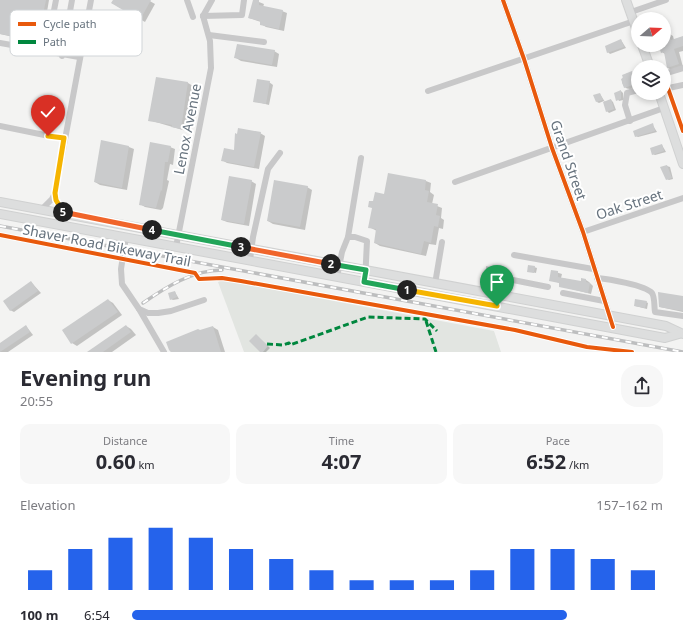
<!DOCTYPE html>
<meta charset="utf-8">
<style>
:root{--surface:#fff;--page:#f7f7f7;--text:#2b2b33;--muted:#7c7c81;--accent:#2563eb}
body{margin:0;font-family:"Noto Sans",sans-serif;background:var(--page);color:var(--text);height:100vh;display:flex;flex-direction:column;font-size:15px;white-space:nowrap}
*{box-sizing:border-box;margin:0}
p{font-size:13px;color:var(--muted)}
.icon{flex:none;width:22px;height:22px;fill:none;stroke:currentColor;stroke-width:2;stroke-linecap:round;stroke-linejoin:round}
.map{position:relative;height:352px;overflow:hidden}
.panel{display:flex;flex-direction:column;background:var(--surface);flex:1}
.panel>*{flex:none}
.needle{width:26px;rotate:71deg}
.controls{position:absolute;left:631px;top:12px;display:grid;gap:8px}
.controls a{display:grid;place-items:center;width:40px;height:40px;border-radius:50%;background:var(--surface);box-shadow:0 2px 6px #0003;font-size:20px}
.pin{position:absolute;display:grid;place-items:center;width:34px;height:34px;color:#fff;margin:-41px -17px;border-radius:50% 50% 50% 0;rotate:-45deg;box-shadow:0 0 4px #0007}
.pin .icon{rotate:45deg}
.km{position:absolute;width:20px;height:20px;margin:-10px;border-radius:50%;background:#222;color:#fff;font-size:11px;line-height:20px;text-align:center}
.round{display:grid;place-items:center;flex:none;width:42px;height:42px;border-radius:16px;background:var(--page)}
.overview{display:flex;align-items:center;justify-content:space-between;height:68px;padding:0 20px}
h1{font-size:22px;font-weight:700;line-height:30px}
.figures{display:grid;grid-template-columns:repeat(3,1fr);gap:6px;height:68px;padding:4px 20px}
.figures div{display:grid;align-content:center;border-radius:10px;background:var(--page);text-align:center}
.figures b{font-size:20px;font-weight:700}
.figures small{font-size:11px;font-weight:400}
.figures p{font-size:11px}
.chart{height:112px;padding:8px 20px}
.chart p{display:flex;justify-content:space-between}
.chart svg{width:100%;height:72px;margin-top:4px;stroke:var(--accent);stroke-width:6}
ul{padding:0 20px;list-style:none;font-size:13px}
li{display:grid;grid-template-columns:64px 48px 1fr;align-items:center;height:30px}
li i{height:10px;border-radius:5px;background:var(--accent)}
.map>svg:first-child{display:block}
.green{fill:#e2e5e1}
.shadow{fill:#0003}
.building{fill:#cacbcc}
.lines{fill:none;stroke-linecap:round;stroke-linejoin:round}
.major-casing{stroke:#d0d1d1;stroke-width:10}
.minor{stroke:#c8c8c9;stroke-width:6}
.major{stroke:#dddede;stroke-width:8}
.rail-casing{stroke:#bdbebf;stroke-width:3.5}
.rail{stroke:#fff;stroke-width:2;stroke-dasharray:6;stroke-linecap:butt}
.quiet{stroke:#00873e;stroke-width:3;stroke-dasharray:6 3;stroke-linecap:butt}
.cycleway-casing{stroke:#fff;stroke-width:6}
.cycleway{stroke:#e8590c;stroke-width:4}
.split-1-casing{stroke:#fff;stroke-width:8}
.split-2-casing{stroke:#fff;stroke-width:8}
.split-3-casing{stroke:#fff;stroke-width:8}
.split-4-casing{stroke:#fff;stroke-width:8}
.split-5-casing{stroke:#fff;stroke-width:8}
.split-6-casing{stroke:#fff;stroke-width:8}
.split-1{stroke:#f5b400;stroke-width:5}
.split-2{stroke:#22a559;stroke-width:5}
.split-3{stroke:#f0652b;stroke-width:5}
.split-4{stroke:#22a559;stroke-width:5}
.split-5{stroke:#f0652b;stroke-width:5}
.split-6{stroke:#f5b400;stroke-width:5}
.labels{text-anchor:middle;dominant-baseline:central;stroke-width:4;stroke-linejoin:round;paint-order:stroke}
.street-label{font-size:14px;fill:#67737e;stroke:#fff}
.key{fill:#fff;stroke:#d1d5d8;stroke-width:1}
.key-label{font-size:11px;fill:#67737e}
</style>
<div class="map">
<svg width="683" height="352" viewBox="0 0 683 352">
<rect width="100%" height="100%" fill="#f3f3f2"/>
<path class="green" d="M 222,280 L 494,331 L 501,352 L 244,352 L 218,282 Z"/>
<g class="shadow">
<path d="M 0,0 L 49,0 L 43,36 L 32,34 L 31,41 L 0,34 Z"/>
<path d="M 114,0 L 148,0 L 155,4 L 145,22 L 112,3 Z"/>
<path d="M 254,0 L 264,4 L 263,7 L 282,11 L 287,13 L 284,31 L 266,27 L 261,24 L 261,22 L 249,18 Z"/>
<path d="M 668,33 L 673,36 L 674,40 L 683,37 L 683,51 L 679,52 L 683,67 L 673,71 L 668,68 L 665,54 L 662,52 L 664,35 Z"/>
<path d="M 621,40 L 626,48 L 610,54 L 608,52 Z"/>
<path d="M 274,51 L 279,54 L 277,67 L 241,61 L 236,58 Z"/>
<circle cx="630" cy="81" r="8"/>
<path d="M 157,78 L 188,83 L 193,86 L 186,131 L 149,120 Z"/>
<path d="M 269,82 L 273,85 L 269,105 L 254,101 Z"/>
<path d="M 621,91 L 623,93 L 623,100 L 619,101 L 615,94 Z"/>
<path d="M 600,94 L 605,102 L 611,100 L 613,102 L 616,110 L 609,113 L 607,111 L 604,101 L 599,103 L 597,102 Z"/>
<path d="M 652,124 L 657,132 L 638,137 L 636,136 Z"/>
<path d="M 260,133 L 265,136 L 259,169 L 227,163 L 222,160 Z"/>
<path d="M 102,142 L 129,147 L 134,149 L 127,190 L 100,185 L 95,182 Z"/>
<path d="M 662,145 L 666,152 L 655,155 L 653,154 Z"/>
<path d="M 170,147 L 175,149 L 173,165 L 170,164 L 167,180 L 169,181 L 163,208 L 161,210 L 145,207 L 140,204 Z"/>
<path d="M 667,166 L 670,167 L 673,179 L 669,180 L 667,179 Z"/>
<path d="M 389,174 L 426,181 L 431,183 L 430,192 L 434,195 L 432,204 L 442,208 L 441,218 L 444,220 L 443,229 L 439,228 L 436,245 L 429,244 L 426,256 L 380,246 L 375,243 L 377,231 L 369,227 L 374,202 L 385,195 Z"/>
<path d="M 251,181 L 256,184 L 249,226 L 227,222 L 222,220 Z"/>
<path d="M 307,187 L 312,190 L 305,230 L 273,224 L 268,221 Z"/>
<path d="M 534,267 L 537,268 L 536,273 L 528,271 Z"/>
<path d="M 487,268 L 497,270 L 495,282 L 487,280 Z"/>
<path d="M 552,271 L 562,274 L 561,278 L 582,282 L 586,280 L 589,282 L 593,286 L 591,294 L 560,286 L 560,283 L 550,280 Z"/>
<path d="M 31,282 L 41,293 L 14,312 L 10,310 Z"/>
<path d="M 175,292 L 179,299 L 173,300 L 171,299 Z"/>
<path d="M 683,298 L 683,312 L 660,307 Z"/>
<path d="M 108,300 L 113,303 L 122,315 L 77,346 L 72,343 L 63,331 Z"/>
<path d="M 646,302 L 648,303 L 647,309 L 635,306 Z"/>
<path d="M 26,326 L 33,335 L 8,352 L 0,352 L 0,344 Z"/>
<path d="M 126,326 L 131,329 L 136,335 L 112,352 L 89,352 Z"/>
<path d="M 213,327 L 218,330 L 225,352 L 171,352 L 167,343 Z"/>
<path d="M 258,337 L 270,348 L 266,352 L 262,352 Z"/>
</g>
<g class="building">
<path d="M 0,0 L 46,0 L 39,34 L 28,33 L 27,39 L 0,34 Z"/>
<path d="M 113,0 L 151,0 L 140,20 L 111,3 Z"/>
<path d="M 253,0 L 259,0 L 259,5 L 283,10 L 279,29 L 260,25 L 260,21 L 248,18 Z"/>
<path d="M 668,32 L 671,40 L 683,36 L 683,46 L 674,49 L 679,64 L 667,68 L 664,52 L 661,53 L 659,46 L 664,45 L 664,34 Z"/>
<path d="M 621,39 L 624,47 L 607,53 L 605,46 Z"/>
<path d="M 237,44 L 275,50 L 272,65 L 234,58 Z"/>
<path d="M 632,71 L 636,84 L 624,88 L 621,79 L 623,78 L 622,75 Z"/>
<path d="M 156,77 L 188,82 L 181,129 L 171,127 L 172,125 L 148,121 Z"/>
<path d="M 257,79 L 270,81 L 266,104 L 253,102 Z"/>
<path d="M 621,90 L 621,99 L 616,101 L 614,93 Z"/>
<path d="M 600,93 L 603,100 L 596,102 L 593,95 Z"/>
<path d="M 611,99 L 614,109 L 606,112 L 603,102 Z"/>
<path d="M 653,123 L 655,131 L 635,137 L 633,131 Z"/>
<path d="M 238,128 L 261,132 L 254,167 L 221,161 L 224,148 L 234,150 L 235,133 L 237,134 Z"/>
<path d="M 101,140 L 129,146 L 122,188 L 94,182 Z"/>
<path d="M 150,142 L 171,146 L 168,162 L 165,162 L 162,191 L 161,190 L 156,208 L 139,205 Z"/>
<path d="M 662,144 L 664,151 L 652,155 L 650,148 Z"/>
<path d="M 667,165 L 672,178 L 666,180 L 660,167 Z"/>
<path d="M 388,173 L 426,180 L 425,190 L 429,191 L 427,202 L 438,204 L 436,215 L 440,216 L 438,227 L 434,226 L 431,243 L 424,241 L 421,254 L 374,243 L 376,229 L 368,228 L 372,208 L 368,207 L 369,201 L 373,201 L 375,192 L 384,194 Z"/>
<path d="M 229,176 L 252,180 L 244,224 L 221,220 Z"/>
<path d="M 274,180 L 308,186 L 300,227 L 267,221 Z"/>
<path d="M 528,265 L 535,266 L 534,273 L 527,272 Z"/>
<path d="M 486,266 L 495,268 L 493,281 L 486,280 Z"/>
<path d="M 551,270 L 558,271 L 558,277 L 581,281 L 581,278 L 586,279 L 586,282 L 590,283 L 588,293 L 559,287 L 559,283 L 549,281 Z"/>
<path d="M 31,281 L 38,291 L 10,311 L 3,301 Z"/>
<path d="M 175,291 L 177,297 L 170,300 L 168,293 Z"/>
<path d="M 658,292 L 683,296 L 683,311 L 659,307 Z"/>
<path d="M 108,299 L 118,312 L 71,344 L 62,330 Z"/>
<path d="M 635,299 L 647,301 L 645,308 L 634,306 Z"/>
<path d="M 26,325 L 30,332 L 0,352 L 0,343 Z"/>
<path d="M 126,325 L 131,332 L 103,352 L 87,352 Z"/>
<path d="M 213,326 L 221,352 L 171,352 L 169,350 L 166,342 L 198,329 L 200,330 Z"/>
<path d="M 256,334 L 268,346 L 263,352 L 260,352 L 249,341 Z"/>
</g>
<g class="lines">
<g class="major-casing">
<g id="major">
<path d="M 626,0 L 638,34"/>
<path d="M 642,45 L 650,67"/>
<path d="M 659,93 L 683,164"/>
<path d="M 0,202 L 666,326 L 683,334"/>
<path d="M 0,214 L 665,338 L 679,334"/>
</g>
</g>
<g class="minor">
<path d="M 187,0 L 193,17"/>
<path d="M 503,0 L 524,59 L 552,148 L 583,232 L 613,327"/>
<path d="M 631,12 L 666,0"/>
<path d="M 203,16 L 242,15 L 244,0"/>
<path d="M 203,16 L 212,0"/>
<path d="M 209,35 L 264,42"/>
<path d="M 0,43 L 79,57"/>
<path d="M 46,52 L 56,0"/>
<path d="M 62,56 L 72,0"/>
<path d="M 664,74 L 683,68"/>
<path d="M 664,89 L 683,85"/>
<path d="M 428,91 L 634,21"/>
<path d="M 630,121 L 625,105 L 627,93 L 638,90"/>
<path d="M 0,126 L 64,139"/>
<path d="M 455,182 L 664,108"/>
<path d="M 55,193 L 58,204 L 65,214"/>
<path d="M 42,209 L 52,199 L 55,193 L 91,0"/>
<path d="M 583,232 L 683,198"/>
<path d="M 126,237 L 121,269 L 122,284 L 139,309 L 148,313 L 158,313 L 171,311 L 204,300"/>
<path d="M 348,237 L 361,158"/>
<path d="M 176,247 L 211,68 L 210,41 L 203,16"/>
<path d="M 514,255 L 593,269"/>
<path d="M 250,260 L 253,237 L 268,169 L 280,153"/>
<path d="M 337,277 L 342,252 L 348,237 L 355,237 L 367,241 L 365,282"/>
<path d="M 597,278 C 608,279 645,285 652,293 C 655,297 654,307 655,312 L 683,316"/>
<path d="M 513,280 L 548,287"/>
<path d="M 435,284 L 442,242"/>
<path d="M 563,293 L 604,301"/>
<path d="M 139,309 L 164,352"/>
</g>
<use href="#major" class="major"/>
<g class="rail-casing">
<g id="rail">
<path d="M 0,226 L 683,352"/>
<path d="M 143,303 C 166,287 193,270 222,270"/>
</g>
</g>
<use href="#rail" class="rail"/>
<g class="quiet">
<path d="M 426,321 L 436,352"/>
<path d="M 267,344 L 283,345 L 289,343 L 290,345 L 368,317 L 425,319 L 437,331"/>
</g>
<g class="cycleway-casing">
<g id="cycleway">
<path d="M 503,0 L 524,59 L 552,148 L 583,232 L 613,327"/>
<path d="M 664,77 L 683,131"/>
<path d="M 0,235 L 195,273 L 199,279 L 222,278 L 241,281 L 515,330 L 587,347 L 632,352"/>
</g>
</g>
<use href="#cycleway" class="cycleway"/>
</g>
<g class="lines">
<g class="split-1-casing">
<path id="split-1" d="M 407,290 L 497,306"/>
</g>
<g class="split-2-casing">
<path id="split-2" d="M 331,264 L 366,270 L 364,282 L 407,290"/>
</g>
<g class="split-3-casing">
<path id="split-3" d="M 241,247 L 331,264"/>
</g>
<g class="split-4-casing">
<path id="split-4" d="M 152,230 L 241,247"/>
</g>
<g class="split-5-casing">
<path id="split-5" d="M 63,212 L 152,230"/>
</g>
<g class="split-6-casing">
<path id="split-6" d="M 48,136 L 64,138 L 55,193 L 56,200 L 63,212"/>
</g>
<use href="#split-1" class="split-1"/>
<use href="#split-2" class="split-2"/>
<use href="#split-3" class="split-3"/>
<use href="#split-4" class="split-4"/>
<use href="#split-5" class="split-5"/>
<use href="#split-6" class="split-6"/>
</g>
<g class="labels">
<g class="street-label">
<text transform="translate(187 129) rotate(-79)">Lenox Avenue</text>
<text transform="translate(569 160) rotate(71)">Grand Street</text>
<text transform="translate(629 204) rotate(-18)">Oak Street</text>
<text transform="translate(107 245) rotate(11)">Shaver Road Bikeway Trail</text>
</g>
</g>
<rect x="10" y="10" width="132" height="46" rx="6" class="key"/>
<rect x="18" y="22" width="18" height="4" fill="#e8590c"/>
<rect x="18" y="40" width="18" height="4" fill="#00873e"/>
<g class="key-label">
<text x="43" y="28">Cycle path</text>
<text x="43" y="46">Path</text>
</g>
</svg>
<div class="controls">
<a><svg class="needle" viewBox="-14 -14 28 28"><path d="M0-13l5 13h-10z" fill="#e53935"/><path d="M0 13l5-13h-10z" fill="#7c7c81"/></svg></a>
<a><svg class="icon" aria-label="layers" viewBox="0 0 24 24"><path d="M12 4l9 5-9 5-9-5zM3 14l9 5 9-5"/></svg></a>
</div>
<div class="pin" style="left:497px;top:306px;background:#1e9e55"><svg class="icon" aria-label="arrive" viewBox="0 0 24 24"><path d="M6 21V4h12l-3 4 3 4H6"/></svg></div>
<div class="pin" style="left:48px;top:136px;background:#d93025"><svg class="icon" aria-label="check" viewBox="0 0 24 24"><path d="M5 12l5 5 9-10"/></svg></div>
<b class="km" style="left:407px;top:290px">1</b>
<b class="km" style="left:331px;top:264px">2</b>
<b class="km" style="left:241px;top:247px">3</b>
<b class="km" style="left:152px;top:230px">4</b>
<b class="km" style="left:63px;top:212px">5</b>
</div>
<section class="panel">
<div class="overview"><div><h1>Evening run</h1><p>20:55</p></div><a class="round"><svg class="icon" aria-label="share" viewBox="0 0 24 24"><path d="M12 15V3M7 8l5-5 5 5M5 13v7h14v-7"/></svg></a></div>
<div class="figures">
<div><p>Distance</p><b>0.60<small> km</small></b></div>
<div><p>Time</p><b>4:07</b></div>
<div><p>Pace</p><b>6:52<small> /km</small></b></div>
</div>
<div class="chart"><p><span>Elevation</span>157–162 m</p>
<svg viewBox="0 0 160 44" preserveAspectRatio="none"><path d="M5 44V32M15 44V19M25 44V12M35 44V6M45 44V12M55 44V19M65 44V25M75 44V32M85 44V38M95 44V38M105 44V38M115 44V32M125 44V19M135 44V19M145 44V25M155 44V32"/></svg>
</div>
<ul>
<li><b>100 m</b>6:54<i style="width:82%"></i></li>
</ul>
</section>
